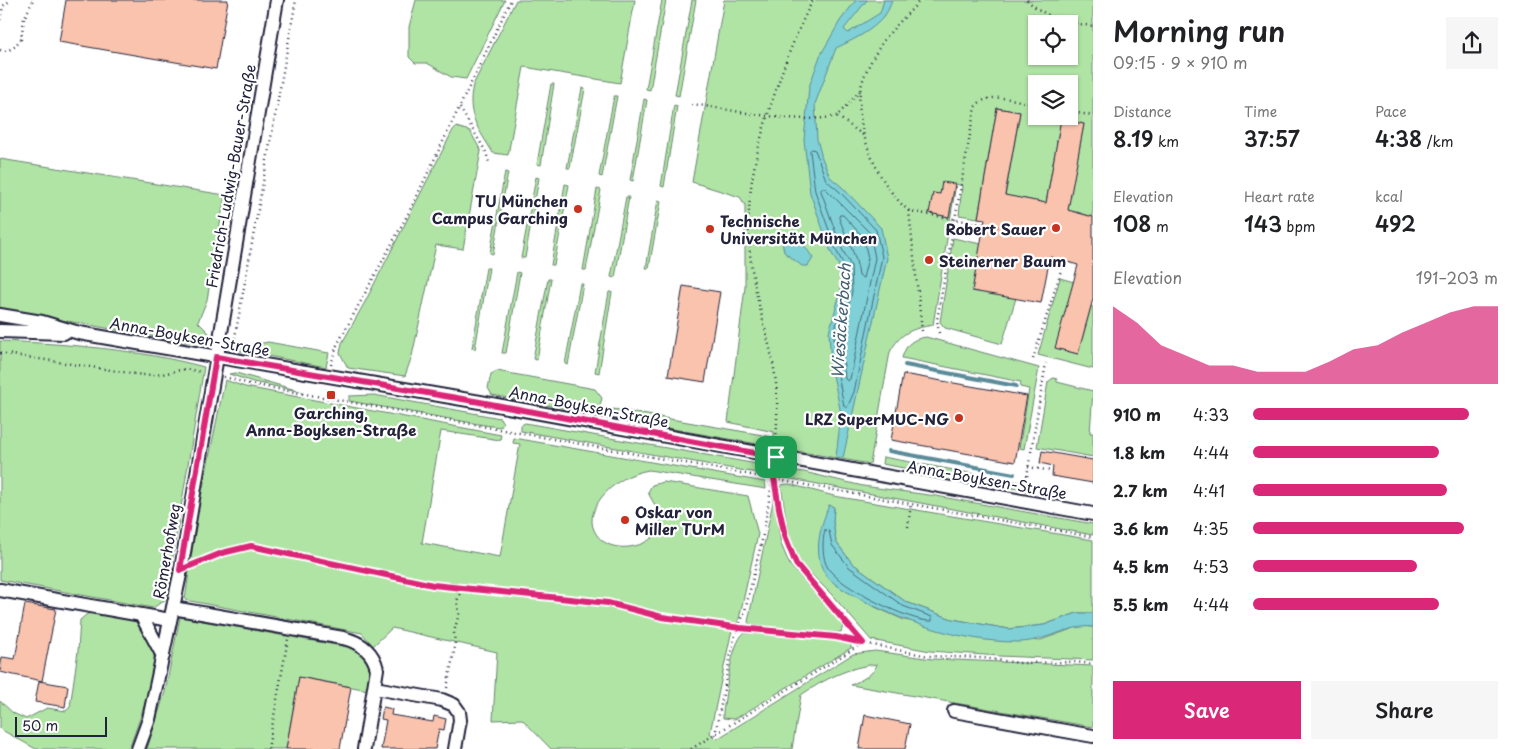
<!DOCTYPE html>
<meta charset="utf-8">
<style>
:root{--surface:#fff;--page:#f6f6f6;--text:#202124;--muted:#757577;--accent:#db2777}
body{margin:0;font-family:"Playpen Sans",sans-serif;background:var(--page);color:var(--text);height:100vh;display:flex;flex-direction:column;font-size:19px;white-space:nowrap}
*{box-sizing:border-box;margin:0}
p{font-size:16px;color:var(--muted)}
.icon{flex:none;width:28px;height:28px;fill:none;stroke:currentColor;stroke-width:2;stroke-linecap:round;stroke-linejoin:round}
.map{position:relative;flex:1;overflow:hidden}
.drawer{display:flex;flex-direction:column;background:var(--surface);width:425px}
.drawer>*{flex:none}
.tools{position:absolute;left:1028px;top:15px;display:grid;gap:10px}
.tools a{display:grid;place-items:center;width:50px;height:50px;border-radius:0px;background:var(--surface);box-shadow:0 1px 4px #0004;font-size:25px}
.scale{position:absolute;left:15px;bottom:12px;width:92px;box-sizing:border-box;padding-left:5px;border:2px solid #22223b;border-top:0;font-size:14px;line-height:18px;white-space:nowrap;color:#22223b;-webkit-text-stroke:4px #fff;paint-order:stroke}
.pin{position:absolute;display:grid;place-items:center;width:42px;height:42px;color:#fff;margin:-21px;border-radius:10px;box-shadow:0 2px 8px #0006}
.round{display:grid;place-items:center;flex:none;width:52px;height:52px;border-radius:0px;background:var(--page)}
.summary{display:flex;align-items:center;justify-content:space-between;height:85px;padding:0 20px}
h1{font-size:28px;font-weight:600;line-height:38px}
.figures{display:grid;grid-template-columns:repeat(3,1fr);gap:8px;height:85px;padding:5px 20px}
.figures div{display:grid;align-content:center}
.figures b{font-size:21px;font-weight:600}
.figures small{font-size:14px;font-weight:400}
.figures p{font-size:14px}
.chart{height:140px;padding:10px 20px}
.chart p{display:flex;justify-content:space-between}
.chart svg{width:100%;height:90px;margin-top:5px;fill:var(--accent);opacity:.7}
.primary-button{display:flex;gap:10px;margin-top:auto;padding:10px 20px}
.primary-button a{flex:1;height:58px;border-radius:0px;background:var(--accent);color:#fff;font-size:20px;font-weight:600;line-height:58px;text-align:center}
.primary-button a+a{background:var(--page);color:var(--text)}
ul{padding:0 20px;list-style:none;font-size:16px}
li{display:grid;grid-template-columns:80px 60px 1fr;align-items:center;height:38px}
li i{height:12px;border-radius:6px;background:var(--accent)}
main{display:flex;flex:1;min-height:0}
.map>svg:first-child{display:block}
.green{fill:#b0e4a5;stroke:#698370;fill-rule:evenodd}
.water{fill:#7fd1d7;stroke:#5a8b99}
.lines{fill:none;stroke-linecap:round;stroke-linejoin:round}
.shore{stroke:#476879;stroke-width:1}
.stream{stroke:#5a8b99;stroke-width:4}
.building{fill:#f9c3ad;stroke:#22223b}
.minor-casing{stroke:#22223b;stroke-width:16}
.path{stroke:#22223b;stroke-width:2.5;stroke-dasharray:1 4;stroke-linecap:butt}
.minor{stroke:#fff;stroke-width:12}
.route-casing{stroke:#fff;stroke-width:10}
.route{stroke:#db2777;stroke-width:6}
.poi-dot{fill:#c8321e;stroke:#fff;stroke-width:2}
.labels{text-anchor:middle;dominant-baseline:central;stroke-width:4.5;stroke-linejoin:round;paint-order:stroke}
.street-label{font-size:15px;fill:#22223b;stroke:#fff}
.poi-label{font-size:15px;font-weight:bold;fill:#22223b;stroke:#fff;text-anchor:end}
.water-label{font-size:16px;font-style:italic;fill:#435f72;stroke:#fff}
</style>
<main>
<div class="map">
<svg width="1093" height="749" viewBox="0 0 1093 749">
<rect width="100%" height="100%" fill="#fff"/>
<filter id="ink" filterUnits="userSpaceOnUse"><feTurbulence type="fractalNoise" baseFrequency=".02" numOctaves="2"/><feDisplacementMap in="SourceGraphic" scale="10" xChannelSelector="R" yChannelSelector="G"/><feConvolveMatrix kernelMatrix="1 2 1 2 8 2 1 2 1" color-interpolation-filters="sRGB"/></filter>
<g filter="url(#ink)">
<g class="green">
<path d="M 416,0 L 505,0 L 466,79 L 451,77 L 427,63 L 415,63 L 409,57 L 409,27 Z"/>
<path d="M 516,0 L 635,0 L 620,83 L 524,67 L 508,155 L 493,153 C 478,128 466,115 473,85 Z"/>
<path d="M 662,0 L 666,0 L 650,90 L 646,89 Z"/>
<path d="M 692,0 L 696,0 L 679,96 L 675,95 Z"/>
<path d="M 724,0 L 1093,0 L 1093,217 L 1077,212 L 1067,213 L 1084,124 L 1061,120 L 1045,209 C 1032,198 1020,196 1004,202 L 1020,112 L 997,108 L 978,218 L 959,215 L 962,186 L 956,184 L 933,325 C 911,329 901,332 890,352 L 870,464 L 622,420 L 616,416 L 613,409 L 774,437 L 774,432 L 728,422 L 745,287 L 745,205 L 740,197 L 692,182 ZM 1036,24 L 1069,24 L 1069,56 L 1036,56 ZM 1036,84 L 1069,84 L 1069,116 L 1036,116 Z"/>
<path d="M 551,84 L 554,84 L 541,165 L 537,164 Z"/>
<path d="M 582,88 L 585,89 L 570,168 L 567,168 Z"/>
<path d="M 614,96 L 617,96 L 602,177 L 599,176 Z"/>
<path d="M 644,99 L 647,100 L 633,181 L 630,180 Z"/>
<path d="M 674,105 L 677,106 L 664,187 L 661,186 Z"/>
<path d="M 456,127 L 470,131 L 481,151 L 463,249 L 436,245 L 412,356 L 405,376 L 348,368 L 340,353 L 342,343 L 365,302 L 453,130 Z"/>
<path d="M 0,159 L 225,195 L 207,300 L 198,322 L 212,336 L 205,341 L 184,342 L 0,309 Z"/>
<path d="M 505,172 L 508,173 L 493,254 L 490,253 Z"/>
<path d="M 536,177 L 539,178 L 525,258 L 521,258 Z"/>
<path d="M 565,184 L 569,185 L 554,265 L 551,265 Z"/>
<path d="M 597,189 L 601,190 L 586,270 L 583,270 Z"/>
<path d="M 626,197 L 629,197 L 615,278 L 611,277 Z"/>
<path d="M 658,200 L 661,201 L 649,268 L 646,268 Z"/>
<path d="M 953,238 L 981,244 L 1016,298 L 1002,344 L 945,328 L 940,322 Z"/>
<path d="M 486,268 L 489,268 L 475,349 L 472,348 Z"/>
<path d="M 517,272 L 520,273 L 506,353 L 502,353 Z"/>
<path d="M 1060,278 L 1074,282 L 1056,348 L 1078,354 L 1091,306 L 1093,307 L 1093,369 L 1038,355 Z"/>
<path d="M 548,279 L 551,279 L 537,360 L 533,359 Z"/>
<path d="M 580,284 L 583,284 L 568,365 L 565,364 Z"/>
<path d="M 609,292 L 612,292 L 599,373 L 595,372 Z"/>
<path d="M 926,337 L 1039,368 L 1024,449 L 1019,448 L 1029,389 L 1020,387 L 1021,382 L 902,358 C 906,344 912,339 926,337 Z"/>
<path d="M 0,341 C 68,344 137,349 204,367 L 166,599 L 153,608 L 0,580 Z"/>
<path d="M 232,341 L 252,345 L 268,342 L 329,353 L 326,367 L 231,349 Z"/>
<path d="M 497,371 L 595,389 L 602,398 L 599,409 L 589,413 L 492,395 L 488,388 L 491,374 Z"/>
<path d="M 236,373 L 303,392 L 253,382 L 229,374 Z"/>
<path d="M 1053,378 L 1057,379 L 1057,382 L 1093,391 L 1090,433 L 1093,433 L 1093,457 L 1037,447 L 1048,382 Z"/>
<path d="M 225,380 L 245,387 L 501,435 L 500,440 L 441,431 L 422,543 L 500,557 L 520,444 L 513,443 L 514,438 L 765,482 L 766,489 L 649,470 C 630,473 613,483 601,498 C 594,508 589,519 594,530 C 608,562 668,545 660,516 C 658,508 651,500 648,492 L 652,485 L 664,482 L 748,496 L 758,534 L 739,619 L 731,634 L 710,733 L 717,739 L 853,654 L 875,651 L 932,659 L 1093,666 L 1093,727 L 851,685 C 861,680 874,675 877,664 C 848,667 825,679 801,695 L 792,749 L 551,749 L 522,719 L 493,720 L 497,652 L 392,628 L 373,646 L 362,633 L 185,600 L 197,516 Z"/>
<path d="M 374,395 L 500,418 L 503,423 L 500,427 L 484,425 L 349,401 L 349,396 Z"/>
<path d="M 525,423 L 757,464 L 765,472 L 757,473 L 521,431 L 521,425 Z"/>
<path d="M 883,457 L 1019,482 L 1018,489 L 882,464 Z"/>
<path d="M 787,470 L 804,472 L 863,486 L 936,496 L 1093,524 L 1093,535 L 780,477 Z"/>
<path d="M 789,484 L 834,496 L 1093,540 L 1093,613 L 1077,613 L 1044,625 L 1009,629 L 952,619 L 906,602 L 852,563 L 836,542 L 833,522 L 834,508 L 829,505 L 843,589 L 875,607 L 904,620 L 1038,641 L 1080,626 L 1093,627 L 1093,660 L 999,656 L 930,651 L 871,640 L 832,595 L 795,558 L 788,534 L 781,485 Z"/>
<path d="M 774,497 L 781,544 L 790,565 L 840,620 L 843,626 L 841,632 L 833,633 L 751,626 L 748,622 Z"/>
<path d="M 100,612 L 138,622 C 143,631 151,641 153,650 C 159,672 137,726 129,749 L 36,749 L 0,729 L 0,701 L 13,713 L 26,719 L 47,708 L 66,711 L 70,707 L 78,651 L 80,620 L 87,614 Z"/>
<path d="M 180,617 L 347,647 C 370,657 372,666 368,690 L 299,677 L 286,749 L 147,749 L 165,692 Z"/>
<path d="M 744,633 L 793,635 L 851,642 L 851,648 L 735,719 L 723,718 L 723,712 C 726,694 731,643 744,633 Z"/>
</g>
<g class="water">
<path d="M 856,0 L 867,0 L 844,29 L 848,33 L 880,13 L 884,0 L 892,0 C 886,25 857,38 836,48 L 815,104 L 817,139 L 822,158 L 830,177 L 842,187 L 881,228 L 887,258 L 843,458 L 836,457 L 841,414 L 831,365 L 829,332 L 841,290 L 840,268 L 831,252 L 810,193 L 804,140 L 809,87 L 820,56 L 840,21 Z"/>
<path d="M 790,235 C 801,238 807,250 813,258 L 808,266 L 802,266 L 784,252 L 782,242 Z"/>
<path d="M 829,505 L 834,507 L 833,522 L 836,542 L 852,563 L 906,602 L 952,619 L 1009,629 L 1044,625 L 1077,613 L 1093,613 L 1093,627 C 1068,624 1044,643 1016,642 C 962,642 899,621 853,595 C 842,589 826,580 822,568 C 814,546 821,526 829,505 Z"/>
</g>
<g class="lines">
<g class="shore">
<path d="M 812,149 L 815,150 L 826,180 L 839,191 L 876,230 L 882,257 L 854,392 L 847,408 L 844,406 L 836,365 L 834,333 L 846,291 L 845,267 L 836,250 L 815,191 L 810,151 Z"/>
<path d="M 822,188 L 825,188 L 870,233 L 875,258 L 850,379 L 848,381 L 845,379 L 841,334 L 852,292 L 851,266 L 841,247 L 821,191 Z"/>
<path d="M 840,215 L 843,215 L 863,237 L 868,258 L 863,278 L 859,276 C 857,256 846,237 839,218 Z"/>
<path d="M 825,530 L 829,531 L 832,545 L 849,567 L 903,606 L 932,617 L 932,621 C 912,623 838,586 828,568 C 822,559 822,540 825,530 Z"/>
</g>
<g class="stream">
<path d="M 905,365 L 1016,386"/>
<path d="M 889,451 L 1014,474"/>
</g>
</g>
<g class="building">
<path d="M 66,0 L 228,0 L 216,69 L 59,42 Z"/>
<path d="M 997,108 L 1020,112 L 1005,195 L 1046,203 L 1061,119 L 1084,124 L 1068,210 L 1093,217 L 1093,299 L 1078,354 L 1055,348 L 1078,265 L 1050,257 L 1041,303 L 972,291 L 985,219 L 978,218 Z"/>
<path d="M 942,182 L 955,184 L 949,217 L 929,213 L 933,193 L 940,194 Z"/>
<path d="M 683,286 L 720,292 L 705,382 L 668,376 Z"/>
<path d="M 903,374 L 1027,396 L 1015,462 L 891,440 Z"/>
<path d="M 1042,451 L 1093,460 L 1093,483 L 1052,476 L 1053,466 L 1040,463 Z"/>
<path d="M 25,604 L 56,609 L 42,681 L 0,672 L 2,657 L 15,659 Z"/>
<path d="M 299,677 L 351,687 L 340,749 L 286,749 Z"/>
<path d="M 39,681 L 68,686 L 65,707 L 35,702 Z"/>
<path d="M 383,707 L 392,709 L 391,715 L 433,722 L 434,716 L 446,719 L 444,730 L 439,729 L 435,749 L 381,749 L 386,720 L 381,719 Z"/>
<path d="M 865,715 L 910,724 L 905,749 L 859,749 Z"/>
</g>
<g class="lines">
<g class="minor-casing">
<g id="minor">
<path d="M 0,315 L 42,322 L 79,333 L 480,402 L 1093,514"/>
<path d="M 0,331 L 64,333"/>
<path d="M 0,590 L 170,620"/>
<path d="M 173,608 L 343,638 C 360,642 373,651 377,669 L 364,749"/>
<path d="M 141,615 L 163,656"/>
<path d="M 375,688 L 442,700 L 454,705 L 459,712 L 460,720 L 455,749"/>
<path d="M 954,711 L 1093,736"/>
<path d="M 138,749 L 149,719 L 181,570 L 277,0"/>
</g>
</g>
<g class="path">
<path d="M 1027,0 C 1045,18 1069,23 1093,26"/>
<path d="M 0,20 L 3,6 L 11,0"/>
<path d="M 0,50 L 7,51 L 14,47 L 21,39 L 24,19 L 33,0"/>
<path d="M 860,91 L 837,116 L 863,135"/>
<path d="M 692,104 C 734,110 797,125 837,116"/>
<path d="M 460,108 L 486,152 L 489,163"/>
<path d="M 1069,111 L 1093,116"/>
<path d="M 909,211 C 879,186 855,131 860,92 C 862,79 869,64 876,53 C 887,32 905,18 920,0"/>
<path d="M 922,331 L 909,211 L 1021,231"/>
<path d="M 939,333 L 937,320 L 975,107 C 988,90 1018,101 1036,105"/>
<path d="M 233,348 L 296,0"/>
<path d="M 0,353 L 143,375 L 162,374 L 185,369 L 202,372"/>
<path d="M 1033,359 L 1064,261"/>
<path d="M 331,365 L 336,347 L 409,212 L 511,0"/>
<path d="M 224,377 L 250,384 L 1093,537"/>
<path d="M 776,444 C 777,424 778,403 776,383 C 772,347 759,312 753,276 C 741,205 755,150 778,84 C 788,54 799,27 813,0"/>
<path d="M 1031,452 L 1046,363"/>
<path d="M 1028,467 L 1052,471"/>
<path d="M 774,480 L 785,536 L 795,564 L 862,641"/>
<path d="M 1025,491 L 1030,456"/>
<path d="M 908,527 L 911,504"/>
<path d="M 194,564 L 222,553 L 251,546 L 433,585 L 608,603 L 662,617 L 740,628 L 836,637 L 863,643"/>
<path d="M 447,688 L 455,646 L 454,632 L 459,614 L 457,601 L 462,588"/>
<path d="M 715,735 L 734,638 L 745,611 L 762,540 L 775,467"/>
<path d="M 268,749 L 288,639"/>
<path d="M 691,749 L 863,643 L 928,656 L 983,658 L 1019,663 L 1076,662 L 1093,664"/>
</g>
<use href="#minor" class="minor"/>
</g>
</g>
<g class="lines" filter="url(#ink)">
<g class="route-casing">
<path id="route" d="M 216,357 L 480,402 L 776,457 L 774,478 L 779,508 L 785,536 L 796,564 L 863,643 L 836,637 L 740,628 L 662,617 L 608,603 L 433,585 L 251,546 L 222,553 L 180,570 Z"/>
</g>
<use href="#route" class="route"/>
</g>
<g class="poi-dot">
<circle cx="578" cy="209" r="5"/>
<circle cx="1056" cy="228" r="5"/>
<circle cx="710" cy="229" r="5"/>
<circle cx="929" cy="260" r="5"/>
<rect x="326" y="390" width="10" height="10" rx="2.5"/>
<circle cx="959" cy="418" r="5"/>
<circle cx="625" cy="520" r="5"/>
</g>
<g class="labels">
<g class="street-label">
<text transform="translate(230 176) rotate(-80)">Friedrich-Ludwig-Bauer-Straße</text>
<text transform="translate(190 336) rotate(10)">Anna-Boyksen-Straße</text>
<text transform="translate(589 406) rotate(11)">Anna-Boyksen-Straße</text>
<text transform="translate(987 479) rotate(10)">Anna-Boyksen-Straße</text>
<text transform="translate(166 551) rotate(-80)">Römerhofweg</text>
</g>
<g class="poi-label">
<text x="568" y="200">TU München<tspan x="568" dy="17">Campus Garching</tspan></text>
<text x="720" y="220" text-anchor="start">Technische<tspan x="720" dy="17">Universität München</tspan></text>
<text x="1046" y="228">Robert Sauer</text>
<text x="939" y="260" text-anchor="start">Steinerner Baum</text>
<text x="331" y="412" text-anchor="middle">Garching,<tspan x="331" dy="17">Anna-Boyksen-Straße</tspan></text>
<text x="949" y="418">LRZ SuperMUC-NG</text>
<text x="635" y="511" text-anchor="start">Oskar von<tspan x="635" dy="17">Miller TUrM</tspan></text>
</g>
<g class="water-label">
<text transform="translate(840 321) rotate(-86)">Wiesäckerbach</text>
</g>
</g>
</svg>
<div class="tools">
<a><svg class="icon" aria-label="locate" viewBox="0 0 24 24"><circle cx="12" cy="12" r="6"/><path d="M12 2v4M12 18v4M2 12h4M18 12h4"/></svg></a>
<a><svg class="icon" aria-label="layers" viewBox="0 0 24 24"><path d="M12 4l9 5-9 5-9-5zM3 14l9 5 9-5"/></svg></a>
</div>
<div class="scale">50 m</div>
<div class="pin" style="left:776px;top:457px;background:#1e9e55"><svg class="icon" aria-label="arrive" viewBox="0 0 24 24"><path d="M6 21V4h12l-3 4 3 4H6"/></svg></div>
</div>
<section class="drawer">
<div class="summary"><div><h1>Morning run</h1><p>09:15 · 9 × 910 m</p></div><a class="round"><svg class="icon" aria-label="share" viewBox="0 0 24 24"><path d="M12 15V3M7 8l5-5 5 5M5 13v7h14v-7"/></svg></a></div>
<div class="figures">
<div><p>Distance</p><b>8.19<small> km</small></b></div>
<div><p>Time</p><b>37:57</b></div>
<div><p>Pace</p><b>4:38<small> /km</small></b></div>
</div>
<div class="figures">
<div><p>Elevation</p><b>108<small> m</small></b></div>
<div><p>Heart rate</p><b>143<small> bpm</small></b></div>
<div><p>kcal</p><b>492</b></div>
</div>
<div class="chart"><p><span>Elevation</span>191–203 m</p>
<svg viewBox="0 0 160 44" preserveAspectRatio="none"><path d="M0 44V6L10 14L20 25L30 30L40 35L50 35L60 38L70 38L80 38L90 33L100 27L110 25L120 19L130 14L140 9L150 6L160 6V44z"/></svg>
</div>
<ul>
<li><b>910 m</b>4:33<i style="width:88%"></i></li>
<li><b>1.8 km</b>4:44<i style="width:76%"></i></li>
<li><b>2.7 km</b>4:41<i style="width:79%"></i></li>
<li><b>3.6 km</b>4:35<i style="width:86%"></i></li>
<li><b>4.5 km</b>4:53<i style="width:67%"></i></li>
<li><b>5.5 km</b>4:44<i style="width:76%"></i></li>
</ul>
<div class="primary-button"><a>Save</a><a>Share</a></div>
</section>
</main>
